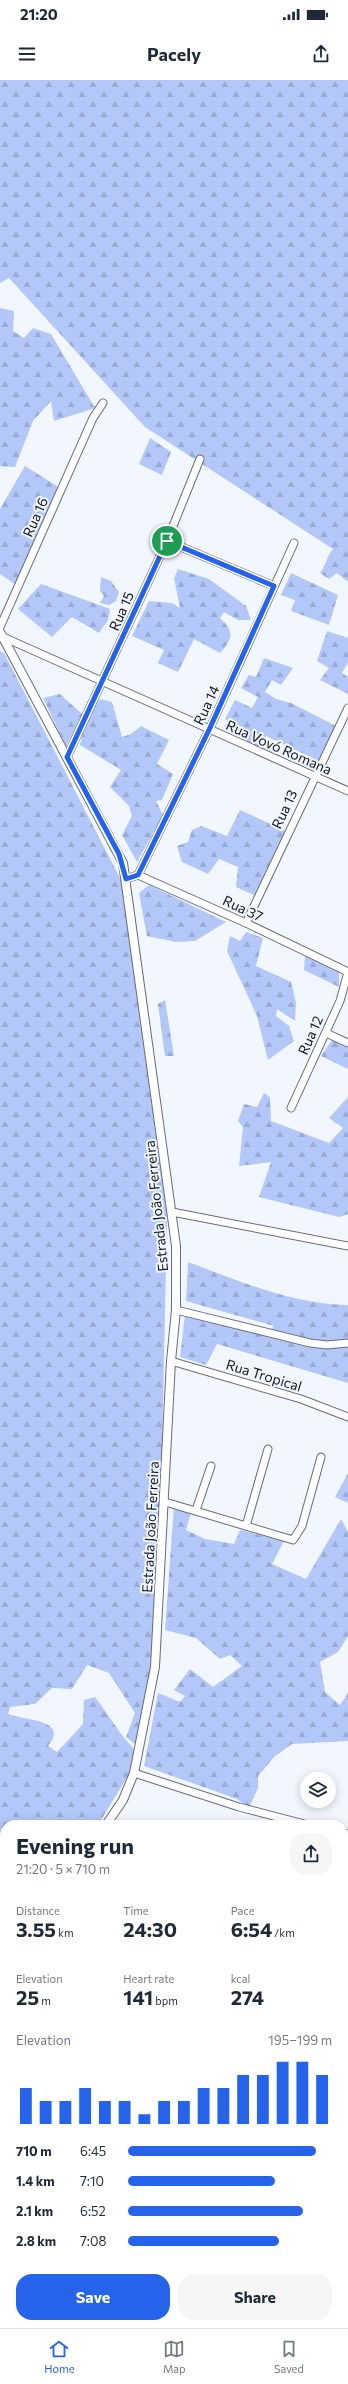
<!DOCTYPE html>
<meta charset="utf-8">
<style>
:root{--surface:#fff;--page:#f6f6f7;--text:#1f2937;--muted:#747a83;--line:#e0e1e3;--accent:#2563eb}
body{margin:0;font-family:Commissioner,sans-serif;background:var(--page);color:var(--text);height:100vh;display:flex;flex-direction:column;font-size:15px;white-space:nowrap}
*{box-sizing:border-box;margin:0}
p{font-size:13px;color:var(--muted)}
.icon{flex:none;width:22px;height:22px;fill:none;stroke:currentColor;stroke-width:2;stroke-linecap:round;stroke-linejoin:round}
.map{position:relative;flex:1;overflow:hidden}
.side{position:absolute;left:0px;top:1740px;width:348px;height:508px;display:flex;flex-direction:column;background:var(--surface);border-radius:16px 16px 0 0;box-shadow:0 2px 10px #0003}
.side>*{flex:none}
.tools{position:absolute;left:300px;top:1692px;display:grid;gap:8px}
.tools a{display:grid;place-items:center;width:36px;height:36px;border-radius:50%;background:var(--surface);box-shadow:0 2px 10px #0003;font-size:20px}
.pin{position:absolute;display:grid;place-items:center;width:34px;height:34px;color:#fff;margin:-17px;border:2px solid #fff;border-radius:50%;box-shadow:0 1px 4px #0007}
.round{display:grid;place-items:center;flex:none;width:42px;height:42px;border-radius:16px;background:var(--page)}
.overview{display:flex;align-items:center;justify-content:space-between;height:68px;padding:0 16px}
h1{font-size:22px;font-weight:700;line-height:30px}
.stats{display:grid;grid-template-columns:repeat(3,1fr);gap:6px;height:68px;padding:4px 16px}
.stats div{display:grid;align-content:center}
.stats b{font-size:20px;font-weight:700}
.stats small{font-size:11px;font-weight:400}
.stats p{font-size:11px}
.chart{height:112px;padding:8px 16px}
.chart p{display:flex;justify-content:space-between}
.chart svg{width:100%;height:72px;margin-top:4px;stroke:var(--accent);stroke-width:6}
.button{display:flex;gap:8px;margin-top:auto;padding:8px 16px}
.button a{flex:1;height:46px;border-radius:16px;background:var(--accent);color:#fff;font-size:16px;font-weight:700;line-height:46px;text-align:center}
.button a+a{background:var(--page);color:var(--text)}
ul{padding:0 16px;list-style:none;font-size:13px}
li{display:grid;grid-template-columns:64px 48px 1fr;align-items:center;height:30px}
li i{height:10px;border-radius:5px;background:var(--accent)}
.status{display:flex;justify-content:space-between;align-items:center;height:28px;padding:0 20px;background:var(--surface);direction:ltr}
.status svg{height:11px;fill:currentColor}
header{display:flex;justify-content:space-between;align-items:center;height:52px;padding:0 16px;background:var(--surface);font-size:18px;font-weight:700}
.menu{display:flex;justify-content:space-around;align-items:center;height:56px;border-top:1px solid var(--line);background:var(--surface);font-size:11px;color:var(--muted)}
.menu a{display:grid;justify-items:center;gap:2px}
.menu .selected{color:var(--accent)}
.map>svg:first-child{display:block}
.forest{fill:url(#forest-firs)}
.lines{fill:none;stroke-linecap:round;stroke-linejoin:round}
.minor-casing{stroke:#666b78;stroke-width:9}
.tertiary-casing{stroke:#666b78;stroke-width:10}
.minor{stroke:#fff;stroke-width:7}
.tertiary{stroke:#fff;stroke-width:8}
.route-casing{stroke:#fff;stroke-width:8}
.route{stroke:#2563eb;stroke-width:5}
.labels{text-anchor:middle;dominant-baseline:central;stroke-width:4;stroke-linejoin:round;paint-order:stroke}
.street-label{font-size:14px;fill:#14171c;stroke:#f2f6ff}
</style>
<div class="status"><b>21:20</b><svg viewBox="0 0 49 12"><path d="M0 12V9h3v3zM5 12V6h3v6zM10 12V3h3v9zM15 12V0h3v12zM26 1h20v11H26zM47 4h2v5h-2z"/></svg></div>
<header><svg class="icon" aria-label="menu" viewBox="0 0 24 24"><path d="M4 6h16M4 12h16M4 18h16"/></svg>Pacely<svg class="icon" aria-label="share" viewBox="0 0 24 24"><path d="M12 15V3M7 8l5-5 5 5M5 13v7h14v-7"/></svg></header>
<div class="map">
<svg width="348" height="2248" viewBox="0 0 348 2248">
<defs>
<pattern id="forest-firs" width="22" height="20" patternUnits="userSpaceOnUse"><rect width="22" height="20" fill="#b3c8f8"/><path d="M5 1l3.5 6h-7zM16 11l3.5 6h-7z" fill="#99abd4"/></pattern>
</defs>
<rect width="100%" height="100%" fill="#f2f6ff"/>
<g class="forest">
<path d="M 0,0 L 348,0 L 348,502 L 337,493 L 329,499 L 320,493 C 326,485 327,476 333,469 L 145,347 L 9,198 L 0,203 Z"/>
<path d="M 0,228 L 14,231 L 13,251 L 24,258 L 33,248 L 51,254 L 95,328 L 54,341 L 51,321 L 33,341 L 15,387 L 0,386 Z"/>
<path d="M 150,358 L 171,372 L 162,395 L 139,384 Z"/>
<path d="M 25,386 L 60,408 L 16,505 L 0,494 L 0,429 Z"/>
<path d="M 178,489 L 209,499 L 246,526 L 251,540 L 238,540 L 224,532 L 220,538 C 235,552 233,559 220,573 L 194,559 L 178,592 L 158,583 L 164,570 L 132,556 L 149,521 L 172,523 L 180,528 L 174,498 Z"/>
<path d="M 291,493 L 338,515 L 329,545 L 291,531 L 295,520 L 281,515 Z"/>
<path d="M 101,497 L 111,501 L 119,512 L 116,521 L 109,525 L 100,523 L 104,516 L 100,511 Z"/>
<path d="M 41,504 L 110,529 L 108,540 L 99,553 L 72,537 L 52,557 L 18,529 Z"/>
<path d="M 327,551 L 348,558 L 348,582 L 342,593 L 348,597 L 348,614 L 320,600 L 329,588 L 317,581 Z"/>
<path d="M 0,571 L 4,573 L 121,800 L 167,1136 L 161,1422 L 150,1591 L 136,1665 L 126,1657 L 135,1633 L 109,1593 L 87,1585 L 72,1609 L 52,1608 L 35,1624 L 10,1627 L 8,1634 C 25,1641 70,1639 48,1666 L 57,1672 L 83,1644 L 84,1620 L 95,1617 C 109,1635 119,1654 135,1670 L 131,1691 L 98,1745 L 5,1745 L 5,2181 L 0,2180 Z"/>
<path d="M 264,578 L 293,588 L 281,605 L 272,600 L 265,612 L 276,619 L 291,623 L 338,647 L 319,681 L 266,656 L 260,670 L 239,659 L 244,648 L 225,639 L 235,620 L 252,628 L 258,617 L 241,608 L 249,595 L 256,597 Z"/>
<path d="M 60,614 L 83,635 L 66,666 L 43,618 Z"/>
<path d="M 100,619 L 112,622 L 122,657 L 131,654 L 141,646 L 169,660 L 157,684 L 173,694 L 162,720 L 156,721 L 163,735 L 137,782 L 122,755 L 132,736 L 129,726 L 110,707 L 121,690 L 80,665 C 84,648 87,631 100,619 Z"/>
<path d="M 240,730 L 286,751 L 256,816 L 236,807 L 238,787 L 219,779 L 208,794 L 182,782 L 177,766 L 188,762 L 192,750 L 201,746 L 227,756 Z"/>
<path d="M 149,805 L 226,842 L 195,861 L 176,862 L 147,856 L 139,813 Z"/>
<path d="M 246,852 L 263,858 L 256,886 L 291,902 L 296,923 L 295,941 L 277,929 L 276,936 L 289,946 L 294,961 L 268,980 L 257,936 L 227,871 L 230,856 L 240,861 Z"/>
<path d="M 305,876 L 339,892 L 339,907 L 304,890 Z"/>
<path d="M 165,920 L 174,976 L 165,976 L 158,924 Z"/>
<path d="M 332,960 L 348,967 L 348,989 L 321,976 Z"/>
<path d="M 264,1013 L 270,1017 L 271,1041 L 329,1063 L 343,1048 L 329,1038 L 348,1017 L 348,1134 L 339,1137 L 259,1117 L 271,1082 L 239,1086 L 243,1047 L 238,1041 L 244,1024 L 257,1027 Z"/>
<path d="M 188,1182 C 240,1201 291,1224 348,1225 L 348,1303 L 217,1264 L 206,1285 L 180,1277 L 185,1235 L 265,1255 L 274,1246 L 186,1221 Z"/>
<path d="M 348,1393 L 348,1423 L 335,1417 Z"/>
<path d="M 174,1426 L 191,1432 L 186,1450 L 205,1459 L 234,1464 L 240,1450 L 284,1461 L 272,1484 L 306,1499 L 341,1439 L 348,1452 L 348,1556 L 338,1572 L 320,1582 L 325,1612 L 340,1625 L 348,1613 L 348,1661 L 292,1664 L 275,1676 L 258,1696 L 258,1708 L 249,1728 L 237,1719 L 144,1686 L 158,1613 L 180,1622 L 185,1616 L 174,1610 L 190,1589 L 213,1607 L 242,1586 L 230,1575 L 220,1579 L 196,1558 L 165,1550 Z"/>
<path d="M 51,2243 L 95,2243 L 93,2248 L 49,2248 Z"/>
</g>
<g class="lines">
<g class="minor-casing">
<g id="minor">
<path d="M 167,461 L 274,506"/>
<path d="M 0,547 L 93,338 L 103,323"/>
<path d="M 3,557 L 348,711"/>
<path d="M 67,677 L 167,461 L 200,379"/>
<path d="M 138,795 L 209,650 L 294,463"/>
<path d="M 126,799 L 138,795 L 246,843 L 348,892"/>
<path d="M 246,843 L 348,628"/>
<path d="M 326,953 L 348,963"/>
<path d="M 291,1028 L 340,921 L 348,892"/>
<path d="M 172,1132 L 348,1166"/>
<path d="M 176,1230 L 310,1263 L 327,1265 L 348,1263"/>
<path d="M 171,1281 L 301,1319 L 348,1337"/>
<path d="M 165,1422 L 293,1460 L 302,1446 L 321,1377"/>
<path d="M 196,1430 L 211,1386"/>
<path d="M 246,1446 L 268,1369"/>
<path d="M 134,1693 L 239,1727 L 308,1745"/>
<path d="M 343,1753 L 348,1754"/>
<path d="M 0,1945 L 3,1968 L 0,1991"/>
<path d="M 343,1947 L 348,1949"/>
<path d="M 343,2035 L 348,2036"/>
<path d="M 343,2096 L 348,2097"/>
<path d="M 343,2183 L 348,2169"/>
<path d="M 343,2241 L 348,2242"/>
<path d="M 131,2248 L 134,2243"/>
<path d="M 247,2248 L 250,2243"/>
<path d="M 318,2248 L 321,2243"/>
</g>
</g>
<g class="tertiary-casing">
<g id="tertiary">
<path d="M 0,552 L 123,783 L 176,1166 L 176,1230 L 171,1281 L 155,1587 L 134,1693 L 123,1720 L 106,1745"/>
<path d="M 2,2248 L 5,2241"/>
</g>
</g>
<use href="#minor" class="minor"/>
<use href="#tertiary" class="tertiary"/>
</g>
<g class="lines">
<g class="route-casing">
<path id="route" d="M 167,461 L 274,506 L 209,650 L 138,795 L 126,799 L 119,774 L 67,677 Z"/>
</g>
<use href="#route" class="route"/>
</g>
<g class="labels">
<g class="street-label">
<text transform="translate(35 437) rotate(-66)">Rua 16</text>
<text transform="translate(121 531) rotate(-66)">Rua 15</text>
<text transform="translate(206 625) rotate(-65)">Rua 14</text>
<text transform="translate(279 667) rotate(24)">Rua Vovó Romana</text>
<text transform="translate(284 729) rotate(-65)">Rua 13</text>
<text transform="translate(243 828) rotate(25)">Rua 37</text>
<text transform="translate(310 955) rotate(-66)">Rua 12</text>
<text transform="translate(156 1126) rotate(-96)">Estrada João Ferreira</text>
<text transform="translate(264 1295) rotate(17)">Rua Tropical</text>
<text transform="translate(150 1447) rotate(-87)">Estrada João Ferreira</text>
</g>
</g>
</svg>
<div class="tools">
<a><svg class="icon" aria-label="layers" viewBox="0 0 24 24"><path d="M12 4l9 5-9 5-9-5zM3 14l9 5 9-5"/></svg></a>
</div>
<div class="pin" style="left:167px;top:461px;background:#1e9e55"><svg class="icon" aria-label="arrive" viewBox="0 0 24 24"><path d="M6 21V4h12l-3 4 3 4H6"/></svg></div>
<section class="side">
<div class="overview"><div><h1>Evening run</h1><p>21:20 · 5 × 710 m</p></div><a class="round"><svg class="icon" aria-label="share" viewBox="0 0 24 24"><path d="M12 15V3M7 8l5-5 5 5M5 13v7h14v-7"/></svg></a></div>
<div class="stats">
<div><p>Distance</p><b>3.55<small> km</small></b></div>
<div><p>Time</p><b>24:30</b></div>
<div><p>Pace</p><b>6:54<small> /km</small></b></div>
</div>
<div class="stats">
<div><p>Elevation</p><b>25<small> m</small></b></div>
<div><p>Heart rate</p><b>141<small> bpm</small></b></div>
<div><p>kcal</p><b>274</b></div>
</div>
<div class="chart"><p><span>Elevation</span>195–199 m</p>
<svg viewBox="0 0 160 44" preserveAspectRatio="none"><path d="M5 44V22M15 44V30M25 44V30M35 44V22M45 44V30M55 44V30M65 44V38M75 44V30M85 44V30M95 44V22M105 44V22M115 44V14M125 44V14M135 44V6M145 44V6M155 44V14"/></svg>
</div>
<ul>
<li><b>710 m</b>6:45<i style="width:92%"></i></li>
<li><b>1.4 km</b>7:10<i style="width:72%"></i></li>
<li><b>2.1 km</b>6:52<i style="width:86%"></i></li>
<li><b>2.8 km</b>7:08<i style="width:74%"></i></li>
</ul>
<div class="button"><a>Save</a><a>Share</a></div>
</section>
</div>
<nav class="menu">
<a class="selected"><svg class="icon" aria-label="home" viewBox="0 0 24 24"><path d="M3 11l9-7 9 7M6 9v11h12V9"/></svg>Home</a>
<a><svg class="icon" aria-label="map" viewBox="0 0 24 24"><path d="M3 6l6-2 6 2 6-2v14l-6 2-6-2-6 2zM9 4v14M15 6v14"/></svg>Map</a>
<a><svg class="icon" aria-label="saved" viewBox="0 0 24 24"><path d="M7 4h10v16l-5-4-5 4z"/></svg>Saved</a>
</nav>
